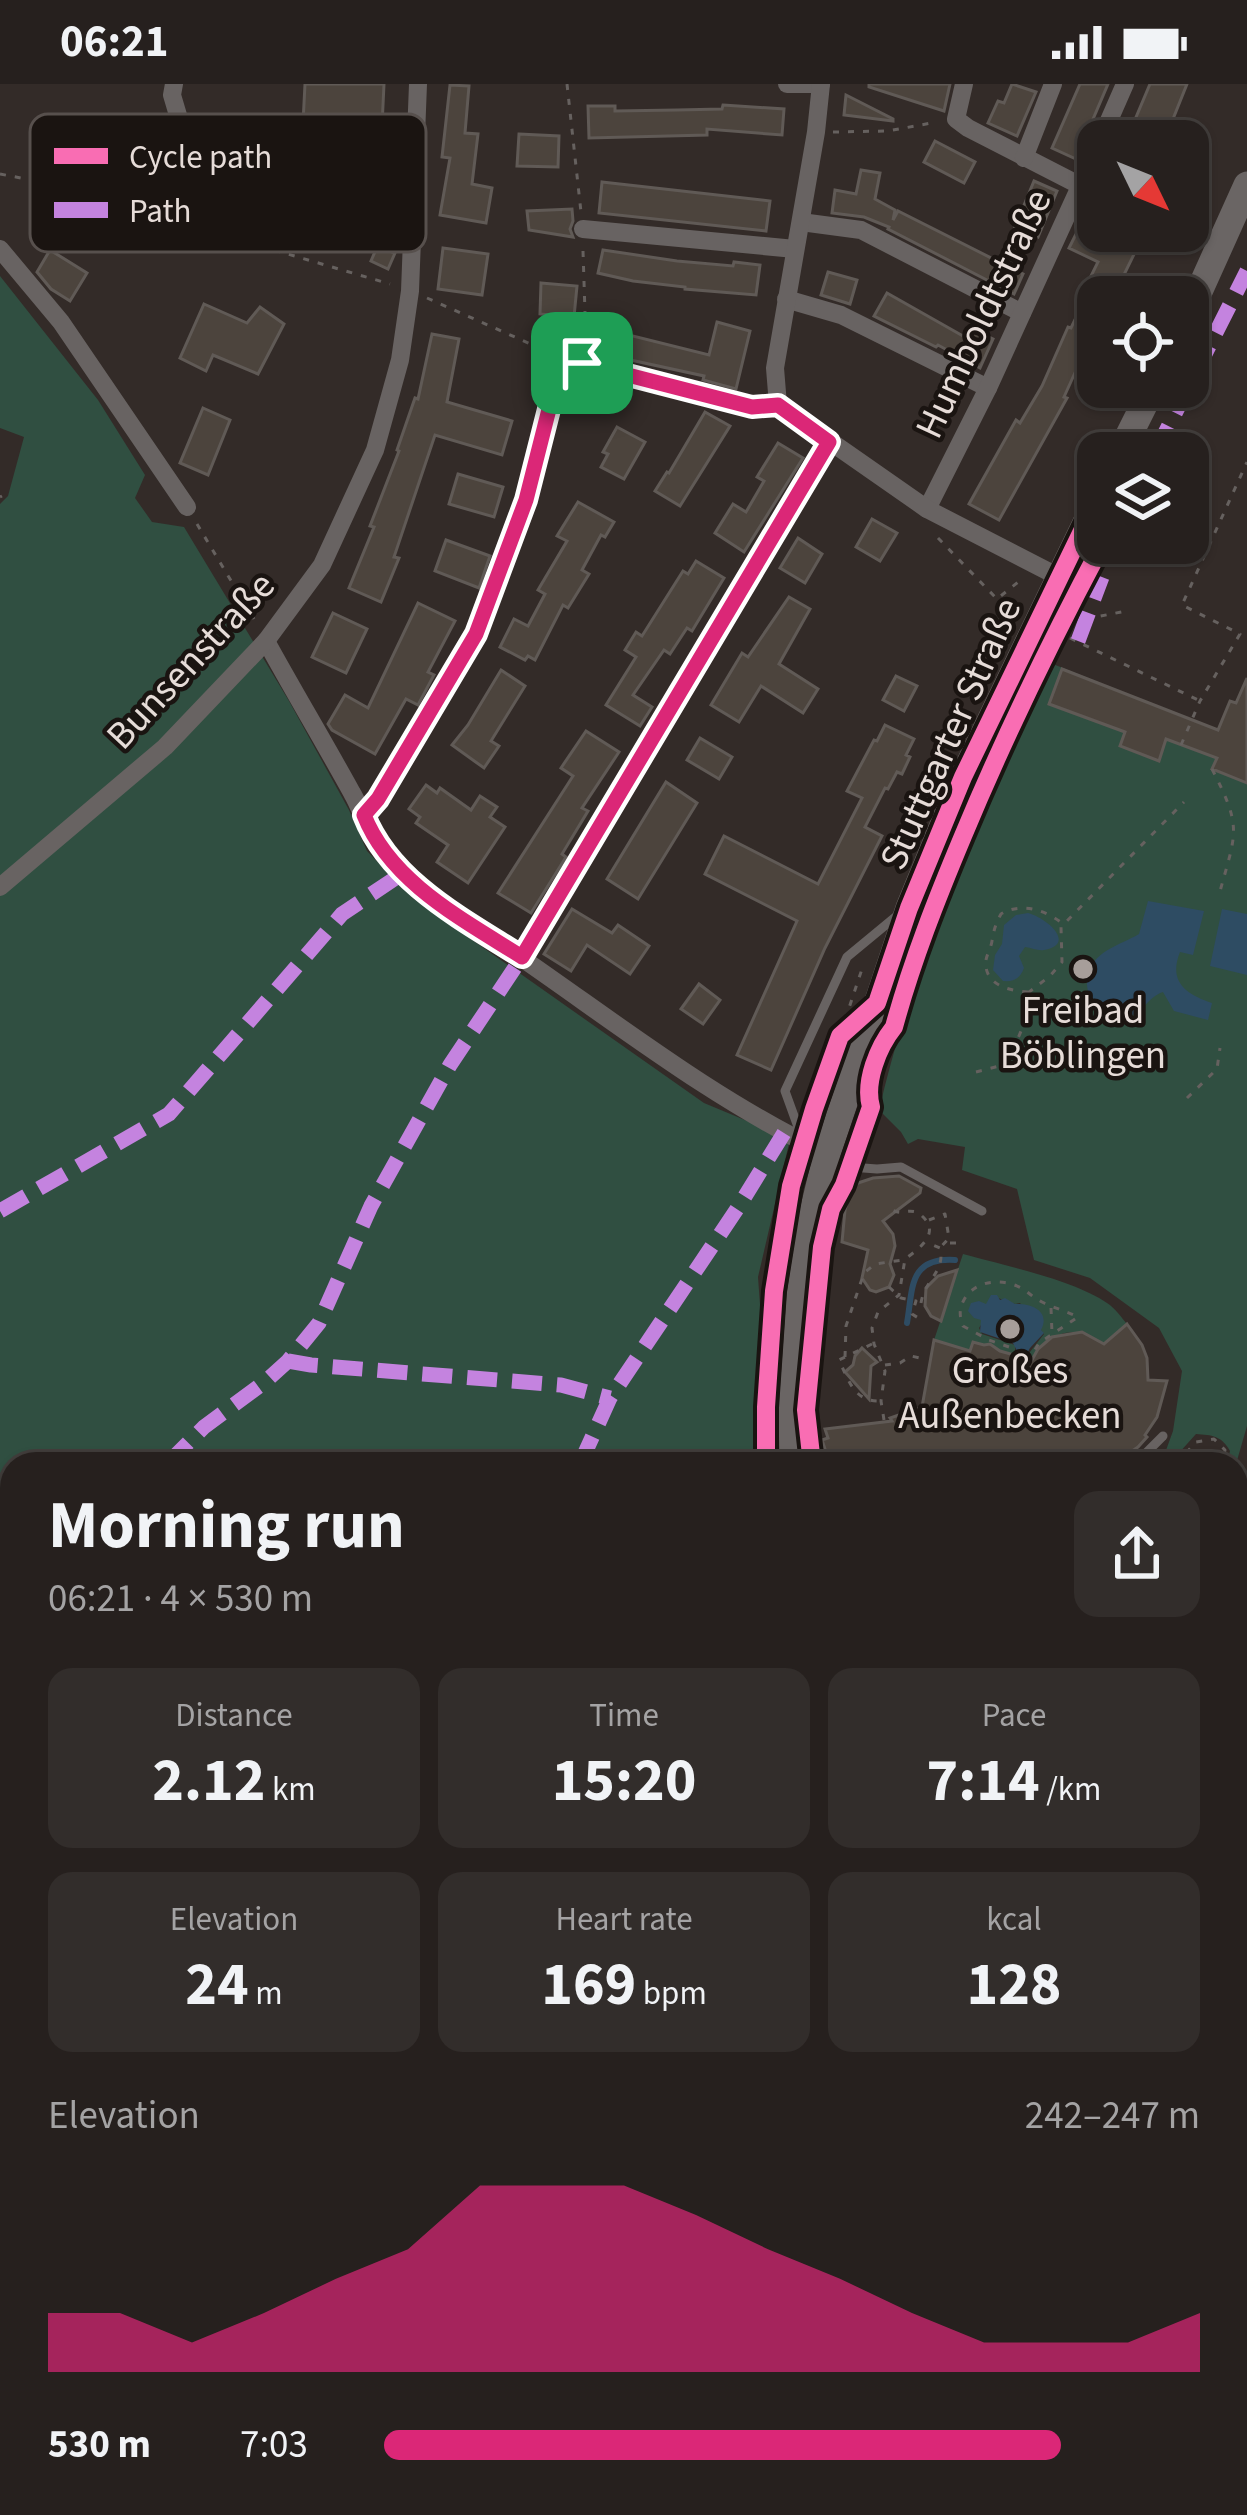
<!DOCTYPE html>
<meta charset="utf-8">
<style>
:root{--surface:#26201e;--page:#322d2b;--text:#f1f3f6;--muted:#a4a3a4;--line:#423e3c;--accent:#db2777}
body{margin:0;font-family:"Source Sans 3",sans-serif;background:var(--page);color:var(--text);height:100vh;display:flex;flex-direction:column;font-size:45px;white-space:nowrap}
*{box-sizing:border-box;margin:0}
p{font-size:39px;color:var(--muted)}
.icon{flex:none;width:66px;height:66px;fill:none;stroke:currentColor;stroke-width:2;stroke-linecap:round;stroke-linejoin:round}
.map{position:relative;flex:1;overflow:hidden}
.side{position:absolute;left:0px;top:1368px;width:1248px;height:1065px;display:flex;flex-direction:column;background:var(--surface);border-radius:36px 36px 0 0;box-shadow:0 3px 9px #0004,0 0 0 3px var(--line)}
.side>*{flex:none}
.needle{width:78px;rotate:133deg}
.tools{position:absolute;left:1077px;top:36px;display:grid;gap:24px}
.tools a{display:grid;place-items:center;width:132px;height:132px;border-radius:24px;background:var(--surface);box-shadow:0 3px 9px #0004,0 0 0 3px var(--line);font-size:60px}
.pin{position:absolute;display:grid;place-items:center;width:102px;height:102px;color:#fff;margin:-51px;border-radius:24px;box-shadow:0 6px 18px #0006}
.round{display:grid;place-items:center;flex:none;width:126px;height:126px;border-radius:24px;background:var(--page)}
.head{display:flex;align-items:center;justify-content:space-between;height:204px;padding:0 48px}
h1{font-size:66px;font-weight:700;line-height:90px}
.stats{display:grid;grid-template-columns:repeat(3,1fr);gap:18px;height:204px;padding:12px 48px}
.stats div{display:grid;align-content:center;border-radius:24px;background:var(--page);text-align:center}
.stats b{font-size:60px;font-weight:700}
.stats small{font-size:33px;font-weight:400}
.stats p{font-size:33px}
.chart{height:336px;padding:24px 48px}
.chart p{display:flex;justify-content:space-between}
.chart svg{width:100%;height:216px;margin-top:12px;fill:var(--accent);opacity:.7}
ul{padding:0 48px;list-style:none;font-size:39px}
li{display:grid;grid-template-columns:192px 144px 1fr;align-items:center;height:90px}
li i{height:30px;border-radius:15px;background:var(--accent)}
.status{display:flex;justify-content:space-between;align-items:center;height:84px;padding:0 60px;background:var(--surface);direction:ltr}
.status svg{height:33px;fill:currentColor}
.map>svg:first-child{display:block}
.green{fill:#304f41}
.water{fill:#2e4c63}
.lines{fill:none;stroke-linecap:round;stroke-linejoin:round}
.stream{stroke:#2e4c63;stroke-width:6}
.building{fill:#4c443d;stroke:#605a56;stroke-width:3}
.path{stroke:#66615f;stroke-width:3;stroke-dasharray:6 9;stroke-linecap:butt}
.lane{stroke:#686362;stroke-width:9}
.street{stroke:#686362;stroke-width:18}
.secondary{stroke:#6a6564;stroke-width:27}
.quiet{stroke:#c483df;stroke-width:15;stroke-dasharray:30 15;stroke-linecap:butt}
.cycleway-casing{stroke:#1a1411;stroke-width:26}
.cycleway{stroke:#f96db3;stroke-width:18}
.route-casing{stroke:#fff;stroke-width:24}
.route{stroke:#db2777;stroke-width:15}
.poi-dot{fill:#a79e9a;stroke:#1a1411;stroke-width:4.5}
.labels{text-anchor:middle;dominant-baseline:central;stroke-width:9;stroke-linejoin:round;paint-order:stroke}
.street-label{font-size:39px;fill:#e6dcd8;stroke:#1a1411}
.poi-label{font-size:39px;fill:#e6dcd8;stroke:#1a1411}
.key{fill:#1a1411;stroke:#57504d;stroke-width:3}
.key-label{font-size:33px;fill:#e6dcd8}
</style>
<div class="status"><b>06:21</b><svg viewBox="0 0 49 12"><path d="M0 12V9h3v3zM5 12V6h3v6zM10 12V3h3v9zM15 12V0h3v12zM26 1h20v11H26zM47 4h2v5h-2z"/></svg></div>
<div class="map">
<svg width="1247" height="2431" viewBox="0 0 1247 2431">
<rect width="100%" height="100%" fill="#332b28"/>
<g class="green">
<path d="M 0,192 L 98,316 L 145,391 L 135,414 L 152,438 L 184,443 L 289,617 L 349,726 L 367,767 L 414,815 L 704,1019 L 790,1055 L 758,1193 L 767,1318 L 760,1380 L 12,1380 L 12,2421 L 1126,2421 L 1135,2431 L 0,2431 L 0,420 L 8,412 L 24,353 L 0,344 Z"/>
<path d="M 1048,578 L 1217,646 L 1230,617 L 1247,624 L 1247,1342 L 1236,1380 L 1227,1380 L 1230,1367 C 1222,1352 1212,1351 1196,1350 L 1169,1380 L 1154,1380 L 1165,1369 L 1173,1347 L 1182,1287 L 1159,1244 L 1090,1194 L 1034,1176 L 1017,1105 L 962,1086 L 965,1063 L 918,1055 L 908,1060 L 901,1048 L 879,1026 C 916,869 980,723 1048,578 Z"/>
<path d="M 963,1170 C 1003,1181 1074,1196 1107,1219 C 1115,1224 1121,1233 1127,1240 L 1109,1256 L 1105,1263 C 1078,1236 1042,1248 1031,1284 L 1023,1277 L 1044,1250 L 1020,1219 L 1015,1220 L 998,1214 L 979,1244 L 982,1250 L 1015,1261 L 1015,1275 L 990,1260 L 984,1261 L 973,1258 L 970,1267 L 934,1256 Z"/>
<path d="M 1247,1565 L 1247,1753 L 1236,1758 L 1236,1705 L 1242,1691 L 1242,1673 L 1236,1658 L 1236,1567 Z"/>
<path d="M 1247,1808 L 1247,2431 L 1143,2431 L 1159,2421 L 1236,2421 L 1236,1813 Z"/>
</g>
<g class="water">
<path d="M 1148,817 L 1204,827 L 1193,871 L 1180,868 C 1168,898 1186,910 1212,919 L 1208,936 L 1174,927 L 1163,908 C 1147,913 1143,931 1125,933 C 1097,935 1077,905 1092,881 C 1101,865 1124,859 1139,850 Z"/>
<path d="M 1222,825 L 1247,830 L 1247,891 L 1210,882 Z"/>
<path d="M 1028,829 C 1047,834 1077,860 1044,866 C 1038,867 1032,864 1025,863 L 1019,872 L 1024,884 C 1020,894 1015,898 1003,897 L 993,886 L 995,871 L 1002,860 L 1004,841 L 1016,831 Z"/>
<path d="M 991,1211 L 997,1211 L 1000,1216 L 1005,1214 L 1015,1220 C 1031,1219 1051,1227 1041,1246 L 1044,1249 L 1030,1264 L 1023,1277 L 1015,1275 L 1017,1267 L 1013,1259 L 980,1248 L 981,1236 L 974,1234 L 968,1227 L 971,1219 L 979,1217 L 986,1220 Z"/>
</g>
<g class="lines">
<path class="stream" d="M 907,1239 C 913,1205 908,1173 955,1176"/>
</g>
<g class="building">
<path d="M 305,0 L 384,0 L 382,42 L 345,41 L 344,73 L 382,73 L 382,118 L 344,117 L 344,105 L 313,104 L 314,39 L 303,39 Z"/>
<path d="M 869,0 L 950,0 L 944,27 L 869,3 Z"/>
<path d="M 1012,0 L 1036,8 L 1017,52 L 988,39 L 998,17 L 1004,19 Z"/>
<path d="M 1080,0 L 1108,0 L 1076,75 L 1052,64 Z"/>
<path d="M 1150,0 L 1187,0 L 1165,55 L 1150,48 L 1147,57 L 1126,57 Z"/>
<path d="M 450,1 L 469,2 L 465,49 L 478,50 L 472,100 L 492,104 L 486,139 L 440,131 L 450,74 L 442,73 Z"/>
<path d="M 846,11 L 893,35 L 893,37 L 844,31 Z"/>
<path d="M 723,21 L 784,25 L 782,51 L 707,45 L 707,51 L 589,54 L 588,22 L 615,22 L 615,27 L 677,26 L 722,25 Z"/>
<path d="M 519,50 L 559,52 L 558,83 L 517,82 Z"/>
<path d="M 935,57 L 975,78 L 964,99 L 924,78 Z"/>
<path d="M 861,86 L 880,89 L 875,115 L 895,126 L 893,136 L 898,127 L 1023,190 L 1014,210 L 888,145 L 889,143 L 864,133 L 832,129 L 835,106 L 856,110 Z"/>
<path d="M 1034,97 L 1057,107 L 1038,153 L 1015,143 Z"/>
<path d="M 602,98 L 770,117 L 766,147 L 599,129 Z"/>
<path d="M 572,125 L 573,137 L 570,145 L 573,153 L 529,146 L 527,127 Z"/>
<path d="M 376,143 L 396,151 L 389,167 L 395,169 L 388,185 L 371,177 L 377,163 L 369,160 Z"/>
<path d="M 1078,146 L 1096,155 L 1100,147 L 1120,147 L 1141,156 L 1117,205 L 1098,197 L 1098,251 L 1093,249 L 1064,313 L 1067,314 L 999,436 L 969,420 L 1016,336 L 1020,339 L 1042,302 L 1068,243 L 1071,244 L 1094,196 L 1090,194 L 1098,178 L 1069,164 Z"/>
<path d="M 443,164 L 488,170 L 482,211 L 438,205 Z"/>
<path d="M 50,166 L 87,189 L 70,217 L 51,205 L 37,188 Z"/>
<path d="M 603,166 L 677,177 L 733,182 L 734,178 L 760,181 L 756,211 L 685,205 L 685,203 L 633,197 L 598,189 Z"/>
<path d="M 828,188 L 857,196 L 850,220 L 821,211 Z"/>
<path d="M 541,199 L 577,202 L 574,233 L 540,230 Z"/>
<path d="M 887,209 L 963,252 L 968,243 L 993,255 L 980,284 L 938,261 L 936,263 L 874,232 Z"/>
<path d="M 204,220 L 247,239 L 260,223 L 284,240 L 258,290 L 213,271 L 206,287 L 180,274 Z"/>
<path d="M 717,238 L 750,247 L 736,305 L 703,296 L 704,292 L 603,270 L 609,246 L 709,271 Z"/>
<path d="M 432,250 L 459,255 L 447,318 L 512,337 L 502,371 L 435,351 L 394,473 L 399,474 L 381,518 L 349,504 L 374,443 L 370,442 L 399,367 L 397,366 L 415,314 L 418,315 Z"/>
<path d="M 203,324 L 230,336 L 208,391 L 180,379 Z"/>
<path d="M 705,328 L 730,342 L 680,422 L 655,407 L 667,388 L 669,389 Z"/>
<path d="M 617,343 L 645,358 L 624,395 L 601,383 L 608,370 L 603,368 Z"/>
<path d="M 778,359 L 803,374 L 744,468 L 715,449 L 733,420 L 746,428 L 764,397 L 757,393 Z"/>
<path d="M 458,390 L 503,403 L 494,433 L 449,420 Z"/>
<path d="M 578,418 L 614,438 L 605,453 L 601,451 L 582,486 L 589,490 L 568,524 L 563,521 L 535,576 L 528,572 L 525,576 L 500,563 L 514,535 L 528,542 L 545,510 L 538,506 L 567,457 L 557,452 Z"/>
<path d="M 872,435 L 897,449 L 880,477 L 856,463 Z"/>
<path d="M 798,454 L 822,470 L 805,499 L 780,484 Z"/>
<path d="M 446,456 L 490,472 L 479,504 L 435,487 Z"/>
<path d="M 696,477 L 724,494 L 692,547 L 687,544 L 670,570 L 664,566 L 633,611 L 652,623 L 640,642 L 606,621 L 636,573 L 625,566 L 636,548 L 642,552 L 683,487 L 688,490 Z"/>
<path d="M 789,513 L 810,525 L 779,580 L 818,605 L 803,629 L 761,602 L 739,638 L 711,621 L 742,569 L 748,573 Z"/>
<path d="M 418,519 L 455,537 L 428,588 L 434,591 L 418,621 L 406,615 L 375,670 L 332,646 L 328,640 L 345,611 L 368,624 Z"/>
<path d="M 333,529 L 367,545 L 346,589 L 312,573 Z"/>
<path d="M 1062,585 L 1218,646 L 1230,617 L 1236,619 L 1247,594 L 1247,699 L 1212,685 L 1217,674 L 1166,655 L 1159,677 L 1120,662 L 1125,648 L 1049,620 Z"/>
<path d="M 501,586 L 525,602 L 491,657 L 499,662 L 484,684 L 452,661 L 468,641 Z"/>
<path d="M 896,592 L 917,602 L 904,627 L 883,616 Z"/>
<path d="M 885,641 L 914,655 L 906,671 L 910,673 L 902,690 L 897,688 L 888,705 L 885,704 L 865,743 L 882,752 L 825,864 L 771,986 L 737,971 L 797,837 L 705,790 L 724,752 L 818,800 L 862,714 L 847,707 L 874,656 L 877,657 Z"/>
<path d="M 586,647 L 619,668 L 582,724 L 588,727 L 562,770 L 566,773 L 531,829 L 498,809 L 573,692 L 561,684 Z"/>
<path d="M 700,654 L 732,673 L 719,695 L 687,676 Z"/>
<path d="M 666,698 L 697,719 L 638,815 L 607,795 Z"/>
<path d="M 426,701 L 437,709 L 440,704 L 471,726 L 480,712 L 497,723 L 490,733 L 505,743 L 468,799 L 437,778 L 448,761 L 416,739 L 420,733 L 409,725 Z"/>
<path d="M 572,825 L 612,849 L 618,841 L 649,862 L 630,890 L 587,861 L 571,887 L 544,870 Z"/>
<path d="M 699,900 L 720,916 L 703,940 L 681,925 Z"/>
<path d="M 899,1092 L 921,1104 L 920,1109 L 883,1137 L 893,1150 L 895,1162 L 890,1180 L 894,1191 L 889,1203 L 876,1208 L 870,1206 L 862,1194 L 868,1166 L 842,1158 L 845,1126 L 852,1101 L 873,1094 Z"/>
<path d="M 957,1186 L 941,1237 L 931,1232 L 925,1222 L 926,1204 L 938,1192 Z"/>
<path d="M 1127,1240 L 1142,1261 L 1147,1274 L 1148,1296 L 1167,1297 L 1157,1333 L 1145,1351 L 1147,1353 L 1138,1363 L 1113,1380 L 830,1380 L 822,1356 L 828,1354 L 825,1345 L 892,1337 L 890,1334 L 922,1323 L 934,1256 L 970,1267 L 973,1258 L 984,1261 L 990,1260 L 1000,1267 L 1032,1276 L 1038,1265 L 1052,1253 L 1082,1248 L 1104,1260 Z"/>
<path d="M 862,1264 L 877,1278 L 871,1282 L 869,1315 L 845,1288 L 853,1281 L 855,1272 Z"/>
</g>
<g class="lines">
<g class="path">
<path d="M 567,0 L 581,128"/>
<path d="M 833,48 L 888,47 L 937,38"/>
<path d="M 0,90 L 42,98 L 390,200"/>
<path d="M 583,167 L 586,259"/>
<path d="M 427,214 L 544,266"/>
<path d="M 0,413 L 2,412"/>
<path d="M 197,440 L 254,535"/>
<path d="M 938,454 L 997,515 L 1022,495"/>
<path d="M 1086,535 L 1126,527"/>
<path d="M 1070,554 L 1198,616"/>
<path d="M 1181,661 L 1200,617 L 1240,550 L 1182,521 L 1247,378"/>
<path d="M 1212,685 C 1243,745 1236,748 1219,811"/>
<path d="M 1028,908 C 1010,907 983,901 986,876 C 987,870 991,864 992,857 C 994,846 995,841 1001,830 C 1021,818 1045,826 1062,839"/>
<path d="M 845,936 L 863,882"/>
<path d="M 976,988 L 1003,981 C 1018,957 1028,937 1029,908 L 1050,892 L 1062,878 L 1061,843 L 1184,718"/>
<path d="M 1187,1014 L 1217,985 L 1220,964"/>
<path d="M 929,1136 L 945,1130 L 949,1154 L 940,1164"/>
<path d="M 950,1159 L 965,1159"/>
<path d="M 889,1203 L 901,1214 L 916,1217 L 912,1230 L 923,1237"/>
<path d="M 921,1219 C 924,1197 946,1187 940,1164 L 928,1159"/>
<path d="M 1051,1224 L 1052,1249"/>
<path d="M 872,1260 L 839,1276 C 848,1295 854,1317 878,1317"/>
<path d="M 1009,1263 L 989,1256 L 963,1242 C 959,1231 959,1224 965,1214 C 978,1194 1008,1194 1026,1207 C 1031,1211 1036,1215 1042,1218 C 1054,1224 1066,1227 1078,1233 L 1039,1259 L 1027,1279"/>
<path d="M 845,1273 L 846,1242 L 864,1189 L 875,1180 L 903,1176"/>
<path d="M 885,1281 L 900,1279 L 911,1272 L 920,1274"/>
<path d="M 884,1336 L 881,1317 L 885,1287 L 874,1260 L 872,1244 L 878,1228 L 899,1211 L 905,1175 C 917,1166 940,1151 924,1134 C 922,1132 919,1129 916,1128 C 903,1125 903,1133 886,1123"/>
<path d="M 1176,1380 L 1196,1358 L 1214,1355 L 1225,1366 L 1222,1380"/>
<path d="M 1236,1399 L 1247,1400"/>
</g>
<g class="lane">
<path d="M 802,1054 L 785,1007 L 847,873 L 899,830"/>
<path d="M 831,1072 L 850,1083 L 877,1085 L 901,1083 L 982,1127"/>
<path d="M 1135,1380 L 1163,1352"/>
<path d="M 1236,1498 L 1247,1498"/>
</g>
<g class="street">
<path d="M 174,0 L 172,11 L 180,38"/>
<path d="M 787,0 L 821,0"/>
<path d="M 964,0 L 956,35 L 968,44 L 1081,102"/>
<path d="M 1100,57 L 1125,0"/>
<path d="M 1024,74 L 1053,0"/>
<path d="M 801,138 L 861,146 L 1022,229"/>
<path d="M 583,145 L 795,165"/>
<path d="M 0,165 L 61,238 L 187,423"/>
<path d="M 786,215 L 841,231 L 988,304"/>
<path d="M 778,321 L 775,284 L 816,48 L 821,0"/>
<path d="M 927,425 L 988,304 L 1098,63"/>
<path d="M 266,557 C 294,608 324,658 352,709 C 361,724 366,744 376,758 C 415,810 474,840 526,877 C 624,945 718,1018 827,1070"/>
<path d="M 364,731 L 378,715 L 476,550 L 525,416 L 562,274 L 752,323 L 778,321 L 927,425 L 1059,493"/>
<path d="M 0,803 L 165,663 L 266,557 L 322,481 L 375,366 L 400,276 L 410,207 L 418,0"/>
<path d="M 522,873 L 829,358"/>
</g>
<g class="secondary">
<path d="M 1188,232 L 1247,101"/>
<path d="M 1120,369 L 1153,303"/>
<path d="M 793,1380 L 792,1325 L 800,1211 L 812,1132 L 827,1070 L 909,824 L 963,693 L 1098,414"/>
<path d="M 1236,1789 L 1247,1784"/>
<path d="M 1172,2421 L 1178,2431"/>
<path d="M 1216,2421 L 1222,2431"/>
<path d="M 94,2431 L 101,2421"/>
<path d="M 128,2431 L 139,2421"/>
</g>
<g class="quiet">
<path d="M 1155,369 L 1247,187"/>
<path d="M 1078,557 L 1102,493"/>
<path d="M 0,1127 L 169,1030 L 342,830 L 403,789"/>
<path d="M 288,1277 L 311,1281 L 561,1301 L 610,1314"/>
<path d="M 167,1380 L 204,1343 L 266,1297 L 288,1277 L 319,1239 L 371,1122 L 450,981 L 522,873 L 829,358"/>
<path d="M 580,1380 L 610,1314 L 739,1122 L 784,1049"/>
<path d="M 0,1566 L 12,1552"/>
<path d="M 1236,1764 L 1247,1759"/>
<path d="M 1236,2075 L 1247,2090"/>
<path d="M 0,2239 L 12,2244"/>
<path d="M 0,2345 L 12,2342"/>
<path d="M 699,2421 L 716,2431"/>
<path d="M 1014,2421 L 1022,2431"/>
<path d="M 1103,2421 L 1109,2431"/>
<path d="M 615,2431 L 634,2421"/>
<path d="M 757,2431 L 759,2421"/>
</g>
<g class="cycleway-casing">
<g id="cycleway">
<path d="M 766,1380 L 766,1323 L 774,1207 L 791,1102 L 814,1025 L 840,952 L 877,919 L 909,824 L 963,693 L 1098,414"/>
<path d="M 812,1380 L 806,1326 L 822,1163 L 831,1125 L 844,1101 L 871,1023 C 864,998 878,963 894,943 C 912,877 937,814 963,752 C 1005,651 1052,555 1103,459"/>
</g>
</g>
<use href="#cycleway" class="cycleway"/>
</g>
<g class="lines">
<g class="route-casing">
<path id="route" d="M 562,274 L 752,323 L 778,321 L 829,358 L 522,873 C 464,836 390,798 364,731 L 378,715 L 476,550 L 526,416 Z"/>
</g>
<use href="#route" class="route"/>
</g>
<g class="poi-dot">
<circle cx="1083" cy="885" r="12"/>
<circle cx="1010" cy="1245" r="12"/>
</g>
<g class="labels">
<g class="street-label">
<text transform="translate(984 230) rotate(-65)">Humboldtstraße</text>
<text transform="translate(191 577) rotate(-47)">Bunsenstraße</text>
<text transform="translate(951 650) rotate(-66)">Stuttgarter Straße</text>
</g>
<g class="poi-label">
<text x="1083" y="927">Freibad<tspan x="1083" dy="45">Böblingen</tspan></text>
<text x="1010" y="1287">Großes<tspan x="1010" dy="45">Außenbecken</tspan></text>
</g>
</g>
<rect x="30" y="30" width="396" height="138" rx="18" class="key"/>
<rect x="54" y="64" width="54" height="16" fill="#f96db3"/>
<rect x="54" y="118" width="54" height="16" fill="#c483df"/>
<g class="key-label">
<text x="129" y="84">Cycle path</text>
<text x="129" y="138">Path</text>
</g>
</svg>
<div class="tools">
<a><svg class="needle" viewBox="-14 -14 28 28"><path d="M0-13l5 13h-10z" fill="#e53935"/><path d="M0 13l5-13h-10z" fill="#a4a3a4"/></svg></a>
<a><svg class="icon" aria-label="locate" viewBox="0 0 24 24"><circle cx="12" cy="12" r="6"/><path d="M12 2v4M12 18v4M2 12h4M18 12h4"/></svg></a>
<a><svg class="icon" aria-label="layers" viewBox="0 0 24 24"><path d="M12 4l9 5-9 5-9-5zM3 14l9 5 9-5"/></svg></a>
</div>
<div class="pin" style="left:582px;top:279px;background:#1e9e55"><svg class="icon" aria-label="arrive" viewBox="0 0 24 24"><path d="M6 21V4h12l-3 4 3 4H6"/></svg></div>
<section class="side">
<div class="head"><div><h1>Morning run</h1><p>06:21 · 4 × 530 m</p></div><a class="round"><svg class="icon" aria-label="share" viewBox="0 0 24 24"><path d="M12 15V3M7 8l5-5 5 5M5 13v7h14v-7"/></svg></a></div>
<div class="stats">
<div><p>Distance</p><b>2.12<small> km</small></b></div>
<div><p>Time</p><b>15:20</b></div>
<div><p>Pace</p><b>7:14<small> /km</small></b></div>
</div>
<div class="stats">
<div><p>Elevation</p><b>24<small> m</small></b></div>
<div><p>Heart rate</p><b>169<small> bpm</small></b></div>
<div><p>kcal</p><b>128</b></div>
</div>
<div class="chart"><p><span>Elevation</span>242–247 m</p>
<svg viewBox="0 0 160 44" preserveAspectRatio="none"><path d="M0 44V32L10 32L20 38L30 32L40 25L50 19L60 6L70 6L80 6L90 12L100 19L110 25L120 32L130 38L140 38L150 38L160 32V44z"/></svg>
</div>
<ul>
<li><b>530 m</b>7:03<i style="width:83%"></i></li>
</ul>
</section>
</div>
